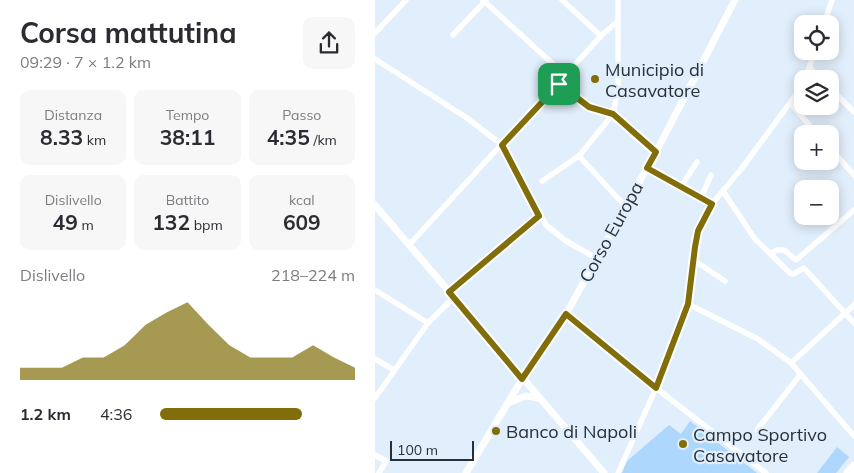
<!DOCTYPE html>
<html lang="it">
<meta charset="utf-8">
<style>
:root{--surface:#fff;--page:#f7f7f7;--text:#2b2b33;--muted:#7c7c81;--accent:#816e0a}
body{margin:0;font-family:Mulish,sans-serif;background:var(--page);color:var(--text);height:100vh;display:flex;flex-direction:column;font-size:19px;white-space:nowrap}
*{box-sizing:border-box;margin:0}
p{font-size:16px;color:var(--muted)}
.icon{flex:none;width:28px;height:28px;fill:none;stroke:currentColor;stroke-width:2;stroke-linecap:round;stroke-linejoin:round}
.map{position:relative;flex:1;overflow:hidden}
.sheet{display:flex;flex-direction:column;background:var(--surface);width:375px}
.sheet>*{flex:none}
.buttons{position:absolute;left:419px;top:15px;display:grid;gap:10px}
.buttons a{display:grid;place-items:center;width:45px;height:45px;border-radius:10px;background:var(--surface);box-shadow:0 2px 12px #0003;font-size:25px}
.scale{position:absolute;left:15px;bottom:12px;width:84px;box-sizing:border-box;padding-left:5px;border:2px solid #283139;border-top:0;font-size:14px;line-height:18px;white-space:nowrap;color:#283139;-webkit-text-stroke:4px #e1eefb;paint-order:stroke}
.pin{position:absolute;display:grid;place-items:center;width:42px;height:42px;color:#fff;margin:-21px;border-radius:10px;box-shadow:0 2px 8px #0006}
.round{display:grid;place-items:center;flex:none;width:52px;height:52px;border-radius:10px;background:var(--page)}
.head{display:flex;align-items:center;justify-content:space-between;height:85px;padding:0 20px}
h1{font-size:28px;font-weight:700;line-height:38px}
.metrics{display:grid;grid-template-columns:repeat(3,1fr);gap:8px;height:85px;padding:5px 20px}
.metrics div{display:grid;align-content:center;border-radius:10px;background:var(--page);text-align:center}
.metrics b{font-size:21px;font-weight:700}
.metrics small{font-size:14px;font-weight:400}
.metrics p{font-size:14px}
.chart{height:140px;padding:10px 20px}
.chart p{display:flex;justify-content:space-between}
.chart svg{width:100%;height:90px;margin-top:5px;fill:var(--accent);opacity:.7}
ul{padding:0 20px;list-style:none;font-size:16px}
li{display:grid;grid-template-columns:80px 60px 1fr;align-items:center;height:38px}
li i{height:12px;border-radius:6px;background:var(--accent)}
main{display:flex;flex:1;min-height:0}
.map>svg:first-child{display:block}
.green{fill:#aed7fd}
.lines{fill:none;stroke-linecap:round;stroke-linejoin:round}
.minor{stroke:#fff;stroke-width:5.5}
.tertiary{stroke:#fff;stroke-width:7}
.trunk{stroke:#fff;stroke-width:9}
.route-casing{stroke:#fff;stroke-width:10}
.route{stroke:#816e0a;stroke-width:6}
.poi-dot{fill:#816e0a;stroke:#e1eefb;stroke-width:2}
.labels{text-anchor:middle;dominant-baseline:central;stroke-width:4.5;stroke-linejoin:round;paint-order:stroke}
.poi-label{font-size:18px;fill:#283139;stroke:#e1eefb;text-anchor:start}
.street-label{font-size:18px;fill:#283139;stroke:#e1eefb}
</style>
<main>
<section class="sheet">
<div class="head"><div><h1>Corsa mattutina</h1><p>09:29 · 7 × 1.2 km</p></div><a class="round"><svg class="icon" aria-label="share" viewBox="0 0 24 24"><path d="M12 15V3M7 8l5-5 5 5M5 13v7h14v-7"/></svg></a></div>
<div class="metrics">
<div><p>Distanza</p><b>8.33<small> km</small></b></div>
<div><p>Tempo</p><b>38:11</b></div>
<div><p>Passo</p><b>4:35<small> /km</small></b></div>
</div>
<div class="metrics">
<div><p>Dislivello</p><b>49<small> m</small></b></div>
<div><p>Battito</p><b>132<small> bpm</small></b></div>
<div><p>kcal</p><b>609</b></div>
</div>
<div class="chart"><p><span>Dislivello</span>218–224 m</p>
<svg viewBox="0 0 160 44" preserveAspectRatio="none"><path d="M0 44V38L10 38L20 38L30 33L40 33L50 27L60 17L70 11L80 6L90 17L100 27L110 33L120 33L130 33L140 27L150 33L160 38V44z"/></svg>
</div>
<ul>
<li><b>1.2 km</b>4:36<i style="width:73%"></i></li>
</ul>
</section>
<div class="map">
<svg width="479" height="473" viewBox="0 0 479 473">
<rect width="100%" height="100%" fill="#e1eefb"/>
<g class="green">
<path d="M 315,421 L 382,473 L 247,473 L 252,461 L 294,425 L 306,434 Z"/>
<path d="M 462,447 L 474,457 L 461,473 L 442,473 Z"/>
</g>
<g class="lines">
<g class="minor">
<path d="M 108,0 L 191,76"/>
<path d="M 187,0 L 226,36"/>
<path d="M 449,24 L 457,0"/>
<path d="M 0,33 L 31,0"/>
<path d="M 78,35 L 111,0"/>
<path d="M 0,59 L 92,118 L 127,145 L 171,225 L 191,241 L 221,258"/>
<path d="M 435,68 L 446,79"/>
<path d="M 430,79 L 440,51"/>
<path d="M 184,84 L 214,107 L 238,114 L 281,152"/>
<path d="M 455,88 L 479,112"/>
<path d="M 416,104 L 442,134"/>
<path d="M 455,148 L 479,175"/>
<path d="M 204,156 L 251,207"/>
<path d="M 273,168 L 337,204"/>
<path d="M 167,181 L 204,156 L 238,114 L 243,88 L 243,0"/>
<path d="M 307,185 L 322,162"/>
<path d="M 348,191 L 380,239 L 415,273 L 418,274 L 429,268 L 479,323"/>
<path d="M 326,198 L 336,175"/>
<path d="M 34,245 L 226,36 L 243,21"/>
<path d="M 395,254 L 402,250 L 409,250 L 421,260 L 479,210"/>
<path d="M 317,259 L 350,281"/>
<path d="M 0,290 L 53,323"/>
<path d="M 74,292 L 164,216"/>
<path d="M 313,304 L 383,339 L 416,363 L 479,436"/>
<path d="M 191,314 L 281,388 L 391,473"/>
<path d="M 0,359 L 19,370"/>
<path d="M 416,363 L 479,305"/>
<path d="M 0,398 L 53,323 L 78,298"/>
<path d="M 382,430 L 425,375"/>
<path d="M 0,455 L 11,461 L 4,473"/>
<path d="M 243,473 L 281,388 L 313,304 L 316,268 L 323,231 L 337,204 L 367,168 L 428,85"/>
</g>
<g class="tertiary">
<path d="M 0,205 L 229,473"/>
<path d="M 133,403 L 151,396 L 163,398"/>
<path d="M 91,473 L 147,379 L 191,314 L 281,152 L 360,0"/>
</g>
<path class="trunk" d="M 473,473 L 479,466"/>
</g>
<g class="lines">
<g class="route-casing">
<path id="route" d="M 184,84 L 214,107 L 238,114 L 281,152 L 272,168 L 337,204 L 323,231 L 320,247 L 313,304 L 281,388 L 191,314 L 147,379 L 74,292 L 164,216 L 127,145 Z"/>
</g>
<use href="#route" class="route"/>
</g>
<g class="poi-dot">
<circle cx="220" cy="79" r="5"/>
<circle cx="121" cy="431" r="5"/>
<circle cx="308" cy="444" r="5"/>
</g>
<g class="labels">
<g class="poi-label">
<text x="230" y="69">Municipio di<tspan x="230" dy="21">Casavatore</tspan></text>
<text x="131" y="431">Banco di Napoli</text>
<text x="318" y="434">Campo Sportivo<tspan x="318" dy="21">Casavatore</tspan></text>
</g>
<g class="street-label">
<text transform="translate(236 232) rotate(-61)">Corso Europa</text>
</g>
</g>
</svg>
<div class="buttons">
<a><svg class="icon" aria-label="locate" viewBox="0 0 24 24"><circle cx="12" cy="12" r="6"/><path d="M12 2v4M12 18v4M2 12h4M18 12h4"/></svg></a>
<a><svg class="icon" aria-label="layers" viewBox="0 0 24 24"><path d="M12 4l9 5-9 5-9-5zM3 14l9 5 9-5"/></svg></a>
<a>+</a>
<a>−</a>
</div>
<div class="scale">100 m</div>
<div class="pin" style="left:184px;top:84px;background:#1e9e55"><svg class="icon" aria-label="arrive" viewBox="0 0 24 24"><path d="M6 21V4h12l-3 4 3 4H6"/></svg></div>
</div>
</main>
